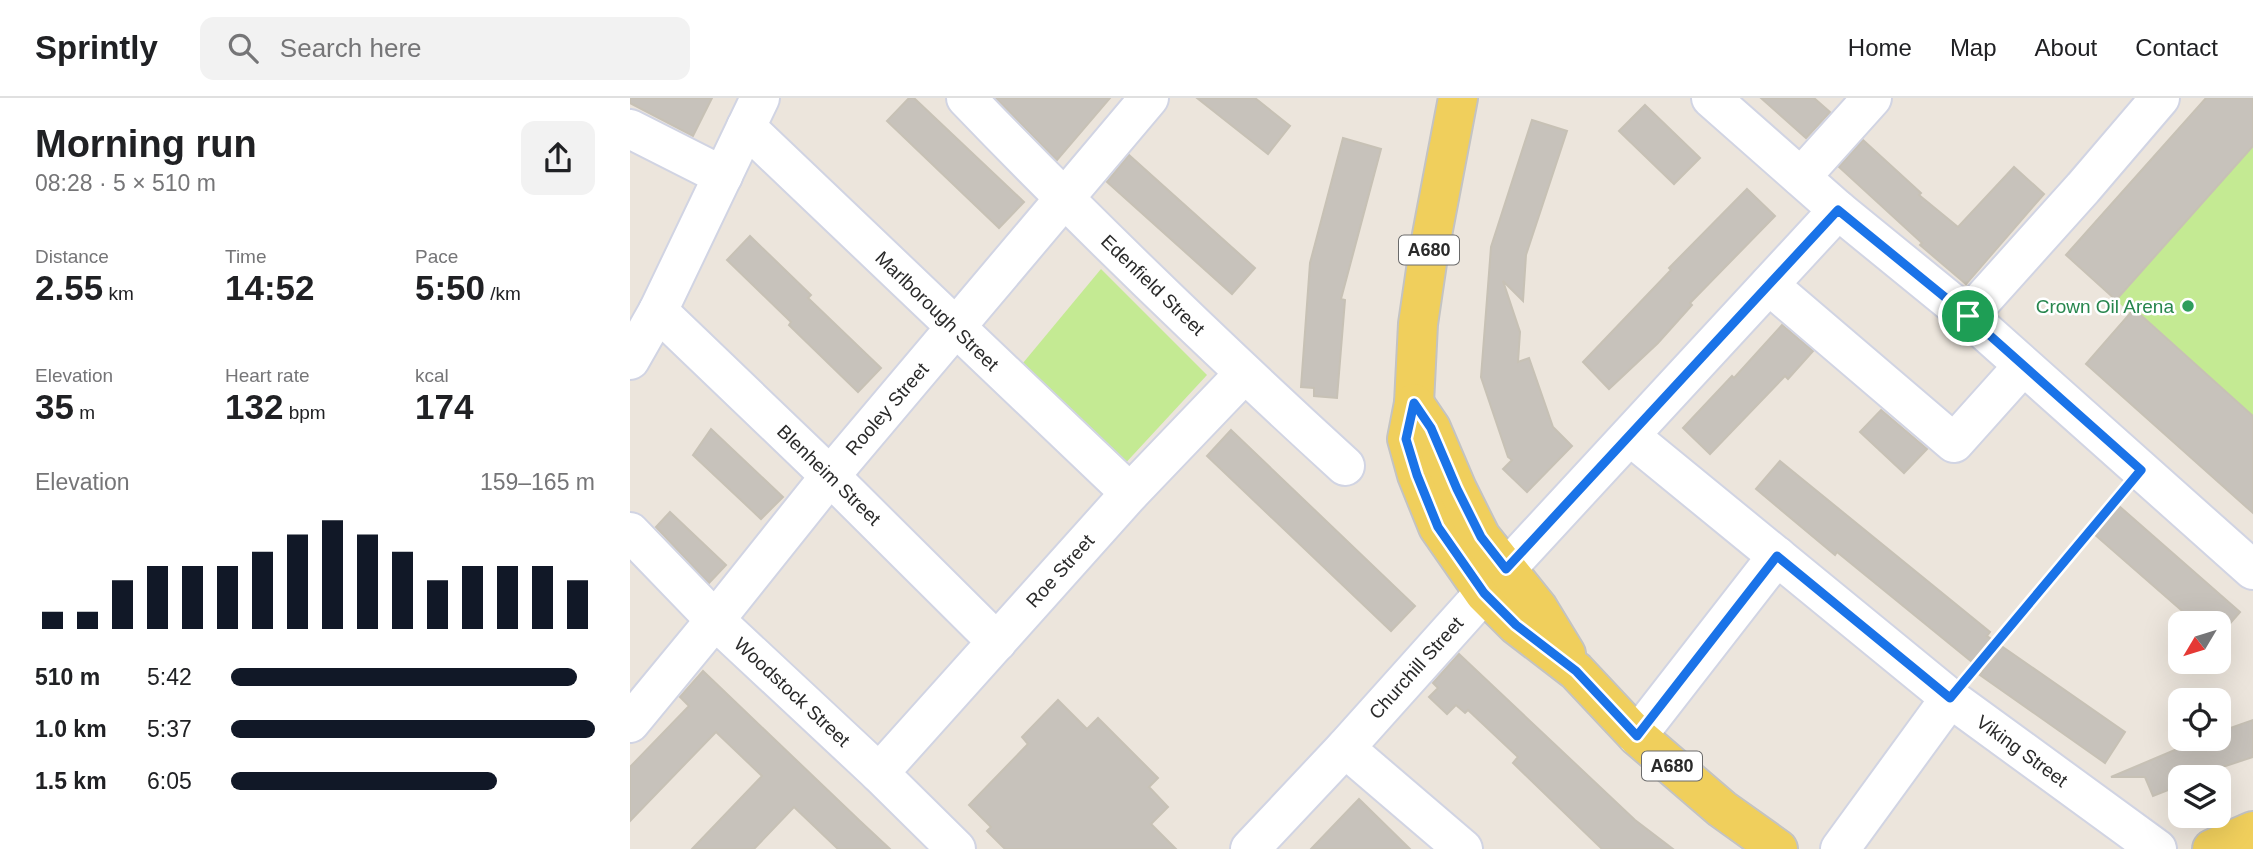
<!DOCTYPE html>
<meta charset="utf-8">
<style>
:root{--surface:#fff;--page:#f2f2f2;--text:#202124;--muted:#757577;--line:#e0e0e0;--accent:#111827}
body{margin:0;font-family:Arial,sans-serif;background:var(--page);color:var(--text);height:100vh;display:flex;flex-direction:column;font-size:26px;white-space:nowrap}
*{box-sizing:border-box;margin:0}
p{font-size:23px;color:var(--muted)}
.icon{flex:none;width:38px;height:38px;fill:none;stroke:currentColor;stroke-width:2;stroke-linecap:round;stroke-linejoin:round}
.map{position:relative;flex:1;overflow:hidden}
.details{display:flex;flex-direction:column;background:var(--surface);width:630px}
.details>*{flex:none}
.needle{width:46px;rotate:232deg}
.buttons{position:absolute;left:1538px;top:513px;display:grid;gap:14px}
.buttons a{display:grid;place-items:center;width:63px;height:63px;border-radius:14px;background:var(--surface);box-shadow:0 7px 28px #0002;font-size:35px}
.pin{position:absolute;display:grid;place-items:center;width:60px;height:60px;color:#fff;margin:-30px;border:4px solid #fff;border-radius:50%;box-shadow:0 2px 7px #0007}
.round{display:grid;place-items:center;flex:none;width:74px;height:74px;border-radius:14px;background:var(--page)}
.summary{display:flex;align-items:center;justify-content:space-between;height:119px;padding:0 35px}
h1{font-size:38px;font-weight:700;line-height:52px}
.stats{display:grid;grid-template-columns:repeat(3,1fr);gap:10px;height:119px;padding:7px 35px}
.stats div{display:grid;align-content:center}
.stats b{font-size:35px;font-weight:700}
.stats small{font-size:19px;font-weight:400}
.stats p{font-size:19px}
.chart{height:196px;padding:14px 35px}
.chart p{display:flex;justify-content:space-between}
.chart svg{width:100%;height:126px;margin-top:7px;stroke:var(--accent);stroke-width:6}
ul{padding:0 35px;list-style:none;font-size:23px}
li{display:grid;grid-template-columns:112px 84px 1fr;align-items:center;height:52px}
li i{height:18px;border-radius:9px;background:var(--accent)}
header{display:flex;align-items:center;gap:42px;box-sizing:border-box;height:98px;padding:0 35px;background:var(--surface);border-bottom:2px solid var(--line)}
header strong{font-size:33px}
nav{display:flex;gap:38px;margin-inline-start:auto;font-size:24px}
.search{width:490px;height:63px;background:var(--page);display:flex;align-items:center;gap:18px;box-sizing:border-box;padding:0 24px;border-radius:14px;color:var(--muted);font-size:26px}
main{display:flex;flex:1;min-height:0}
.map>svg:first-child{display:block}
.pitch{fill:#c4ea93}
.building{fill:#c7c2bb;stroke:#c7c1b5;stroke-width:2}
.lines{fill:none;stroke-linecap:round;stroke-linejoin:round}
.minor-casing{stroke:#d1d4e3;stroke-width:42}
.major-casing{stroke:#c3c3c3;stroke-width:42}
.path{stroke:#c3c3c3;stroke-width:4.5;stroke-dasharray:5 3.5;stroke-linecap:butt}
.minor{stroke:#fff;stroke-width:38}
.major{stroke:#f0cf5c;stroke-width:38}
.route-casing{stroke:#fff;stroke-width:14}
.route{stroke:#1a73e8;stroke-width:9}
.leisure-dot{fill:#2e9e5b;stroke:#fff;stroke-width:2.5}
.labels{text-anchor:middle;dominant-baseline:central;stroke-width:5;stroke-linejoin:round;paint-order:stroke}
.shield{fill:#fff;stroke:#6a6a6a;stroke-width:2}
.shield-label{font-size:18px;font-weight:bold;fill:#2a2a2a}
.street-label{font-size:19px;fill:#2a2a2a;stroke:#fff}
.leisure-label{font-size:19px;fill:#27864d;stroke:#fff;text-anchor:end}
</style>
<header>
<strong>Sprintly</strong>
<div class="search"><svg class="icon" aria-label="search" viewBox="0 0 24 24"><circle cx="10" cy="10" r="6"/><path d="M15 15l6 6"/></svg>Search here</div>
<nav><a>Home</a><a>Map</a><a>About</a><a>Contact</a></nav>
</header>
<main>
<section class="details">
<div class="summary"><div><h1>Morning run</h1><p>08:28 · 5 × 510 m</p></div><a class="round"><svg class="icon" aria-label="share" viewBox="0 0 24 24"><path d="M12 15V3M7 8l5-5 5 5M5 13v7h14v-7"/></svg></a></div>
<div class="stats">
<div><p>Distance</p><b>2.55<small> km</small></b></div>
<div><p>Time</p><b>14:52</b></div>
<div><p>Pace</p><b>5:50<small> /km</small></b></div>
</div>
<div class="stats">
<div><p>Elevation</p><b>35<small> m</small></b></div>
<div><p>Heart rate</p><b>132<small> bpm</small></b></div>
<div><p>kcal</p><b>174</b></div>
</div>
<div class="chart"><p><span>Elevation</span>159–165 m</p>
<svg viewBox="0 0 160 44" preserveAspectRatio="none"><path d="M5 44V38M15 44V38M25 44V27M35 44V22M45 44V22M55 44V22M65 44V17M75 44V11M85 44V6M95 44V11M105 44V17M115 44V27M125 44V22M135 44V22M145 44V22M155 44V27"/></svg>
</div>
<ul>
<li><b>510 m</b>5:42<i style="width:95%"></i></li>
<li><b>1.0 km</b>5:37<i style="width:100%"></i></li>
<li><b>1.5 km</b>6:05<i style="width:73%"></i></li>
</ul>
</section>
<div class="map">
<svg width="1623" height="751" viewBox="0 0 1623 751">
<rect width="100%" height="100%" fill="#ece5dc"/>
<g class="pitch">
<path d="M 1576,0 L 1623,0 L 1623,415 L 1456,266 L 1500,215 L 1436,157 Z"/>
<path d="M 471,171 L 577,277 L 491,370 L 388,271 Z"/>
</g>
<g class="building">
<path d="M 0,0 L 82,0 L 63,38 L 0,5 Z"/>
<path d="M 279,0 L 284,0 L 394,104 L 369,130 L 257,23 Z"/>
<path d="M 366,0 L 480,0 L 427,62 Z"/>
<path d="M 567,0 L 625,0 L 660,28 L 638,56 Z"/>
<path d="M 1131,0 L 1184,0 L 1200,14 L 1176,40 Z"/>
<path d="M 1576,0 L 1623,0 L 1623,48 L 1486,202 L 1436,157 Z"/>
<path d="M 1015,7 L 1070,60 L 1044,86 L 989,33 Z"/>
<path d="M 902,22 L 937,33 L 896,157 L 893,203 L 873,183 L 890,234 L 888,264 L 899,260 L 923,329 L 942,348 L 897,394 L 873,371 L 882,362 L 878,359 L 851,279 L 861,149 Z"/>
<path d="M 713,40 L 751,51 L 711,201 L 715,202 L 707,300 L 684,298 L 684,290 L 671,289 L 680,165 Z"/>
<path d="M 1233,42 L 1291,95 L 1289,97 L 1328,129 L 1384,69 L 1414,96 L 1336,186 L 1290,147 L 1292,145 L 1209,69 Z"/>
<path d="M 499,57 L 625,170 L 602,196 L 477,84 Z"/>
<path d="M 1117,91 L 1145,118 L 1060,205 L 1062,207 L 1028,245 L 979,291 L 953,264 L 1041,172 L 1039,170 Z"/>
<path d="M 120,138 L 181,197 L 178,200 L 251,270 L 228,294 L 159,227 L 161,224 L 97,162 Z"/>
<path d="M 1504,211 L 1623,318 L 1623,415 L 1456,266 Z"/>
<path d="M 1152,227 L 1183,253 L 1158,281 L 1155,278 L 1080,356 L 1053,330 L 1102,278 L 1104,280 Z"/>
<path d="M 1251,312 L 1297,351 L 1274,375 L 1230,334 Z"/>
<path d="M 81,331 L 153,399 L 131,421 L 63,357 Z"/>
<path d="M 601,332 L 785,508 L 761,533 L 577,358 Z"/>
<path d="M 1150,363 L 1360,534 L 1357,538 L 1495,634 L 1475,665 L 1350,577 L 1353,573 L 1207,454 L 1205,457 L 1126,391 Z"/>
<path d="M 1489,408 L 1610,514 L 1589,538 L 1589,525 L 1566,525 L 1464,436 Z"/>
<path d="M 40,414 L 96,467 L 79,485 L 26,429 Z"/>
<path d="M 829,556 L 1005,722 L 1043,751 L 972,751 L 883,665 L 888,659 L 838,612 L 835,615 L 826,607 L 817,616 L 799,599 L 808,590 L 803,585 Z"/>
<path d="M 73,573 L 230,723 L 260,751 L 208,751 L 164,709 L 124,751 L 62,751 L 132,678 L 86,634 L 0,723 L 0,669 L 59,608 L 50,599 Z"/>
<path d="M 428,602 L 457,631 L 468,620 L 528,680 L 519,689 L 538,709 L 521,726 L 546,751 L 375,751 L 357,733 L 361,729 L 339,707 L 398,646 L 392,639 Z"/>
<path d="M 1623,622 L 1623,659 L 1562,679 L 1542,679 L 1546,689 L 1523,698 L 1515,679 L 1481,679 L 1573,640 L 1589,640 L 1589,634 Z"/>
<path d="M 729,701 L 780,751 L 681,751 Z"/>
</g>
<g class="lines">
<g class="minor-casing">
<g id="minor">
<path d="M 336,0 C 458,127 585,249 715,368"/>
<path d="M 1081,0 L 1208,112 L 1338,218 L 1623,472"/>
<path d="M 116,29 L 500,395"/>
<path d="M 0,31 L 93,78"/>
<path d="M 1171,79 L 1242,0"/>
<path d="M 1139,187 L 1324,345 L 1393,268"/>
<path d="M 28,213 L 200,378 L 367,544"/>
<path d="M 1338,218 L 1453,90 L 1530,0"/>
<path d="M 0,262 L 28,213 L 130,0"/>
<path d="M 1000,338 L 1320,600 L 1527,751"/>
<path d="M 0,434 L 85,522 L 249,675 L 326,751"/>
<path d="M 0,625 L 85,522 L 200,378 L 519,0"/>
<path d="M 1007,638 L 1147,458"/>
<path d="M 715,650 L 833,751"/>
<path d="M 249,675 L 500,395 L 614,276"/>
<path d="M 620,751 L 715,650 L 854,495 L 1208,112"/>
<path d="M 1210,751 L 1320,600"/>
</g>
</g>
<g class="major-casing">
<g id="major">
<path d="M 828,0 L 798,158 L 788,226 L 784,305 L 777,341 L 787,377 L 808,429 L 854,495 L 886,527 L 946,573 L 1007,638 L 1092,711 L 1148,751"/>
<path d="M 784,305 L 801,330 L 827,391 L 851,439 L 908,510 L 936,556"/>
<path d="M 1582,751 L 1623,733"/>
</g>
</g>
<path class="path" d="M 1341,575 L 1490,397"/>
<use href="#minor" class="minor"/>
<use href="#major" class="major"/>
</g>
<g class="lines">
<g class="route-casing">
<path id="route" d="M 1208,112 L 1338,218 L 1511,372 L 1320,600 L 1147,458 L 1007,638 L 946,573 L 886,527 L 854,495 L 808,429 L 787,377 L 776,341 L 784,305 L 801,330 L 827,391 L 851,439 L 876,471 Z"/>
</g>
<use href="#route" class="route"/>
</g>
<circle class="leisure-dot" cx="1558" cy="208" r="7"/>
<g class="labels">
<g class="shield">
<rect x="769" y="137.5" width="60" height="29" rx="5"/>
<rect x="1012" y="653.5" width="60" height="29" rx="5"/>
</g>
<g class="shield-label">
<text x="799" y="152">A680</text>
<text x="1042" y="668">A680</text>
</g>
<g class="street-label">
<text transform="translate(523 187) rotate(44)">Edenfield Street</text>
<text transform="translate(307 213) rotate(44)">Marlborough Street</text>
<text transform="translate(257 311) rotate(-49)">Rooley Street</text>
<text transform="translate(199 377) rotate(44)">Blenheim Street</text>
<text transform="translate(430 473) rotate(-48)">Roe Street</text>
<text transform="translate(786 570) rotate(-48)">Churchill Street</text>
<text transform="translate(162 594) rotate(43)">Woodstock Street</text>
<text transform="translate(1392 653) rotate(36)">Viking Street</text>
</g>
<g class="leisure-label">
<text x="1544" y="208">Crown Oil Arena</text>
</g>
</g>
</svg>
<div class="buttons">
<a><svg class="needle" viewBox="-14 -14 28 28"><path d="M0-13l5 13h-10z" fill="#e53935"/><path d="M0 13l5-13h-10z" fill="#757577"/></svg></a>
<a><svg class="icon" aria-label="locate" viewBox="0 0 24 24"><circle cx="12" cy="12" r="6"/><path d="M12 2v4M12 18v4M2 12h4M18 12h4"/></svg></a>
<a><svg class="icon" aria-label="layers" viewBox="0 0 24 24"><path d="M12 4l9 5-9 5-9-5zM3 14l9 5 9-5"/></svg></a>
</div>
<div class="pin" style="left:1338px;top:218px;background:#1e9e55"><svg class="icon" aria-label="arrive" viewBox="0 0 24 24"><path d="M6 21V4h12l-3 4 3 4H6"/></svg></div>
</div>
</main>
